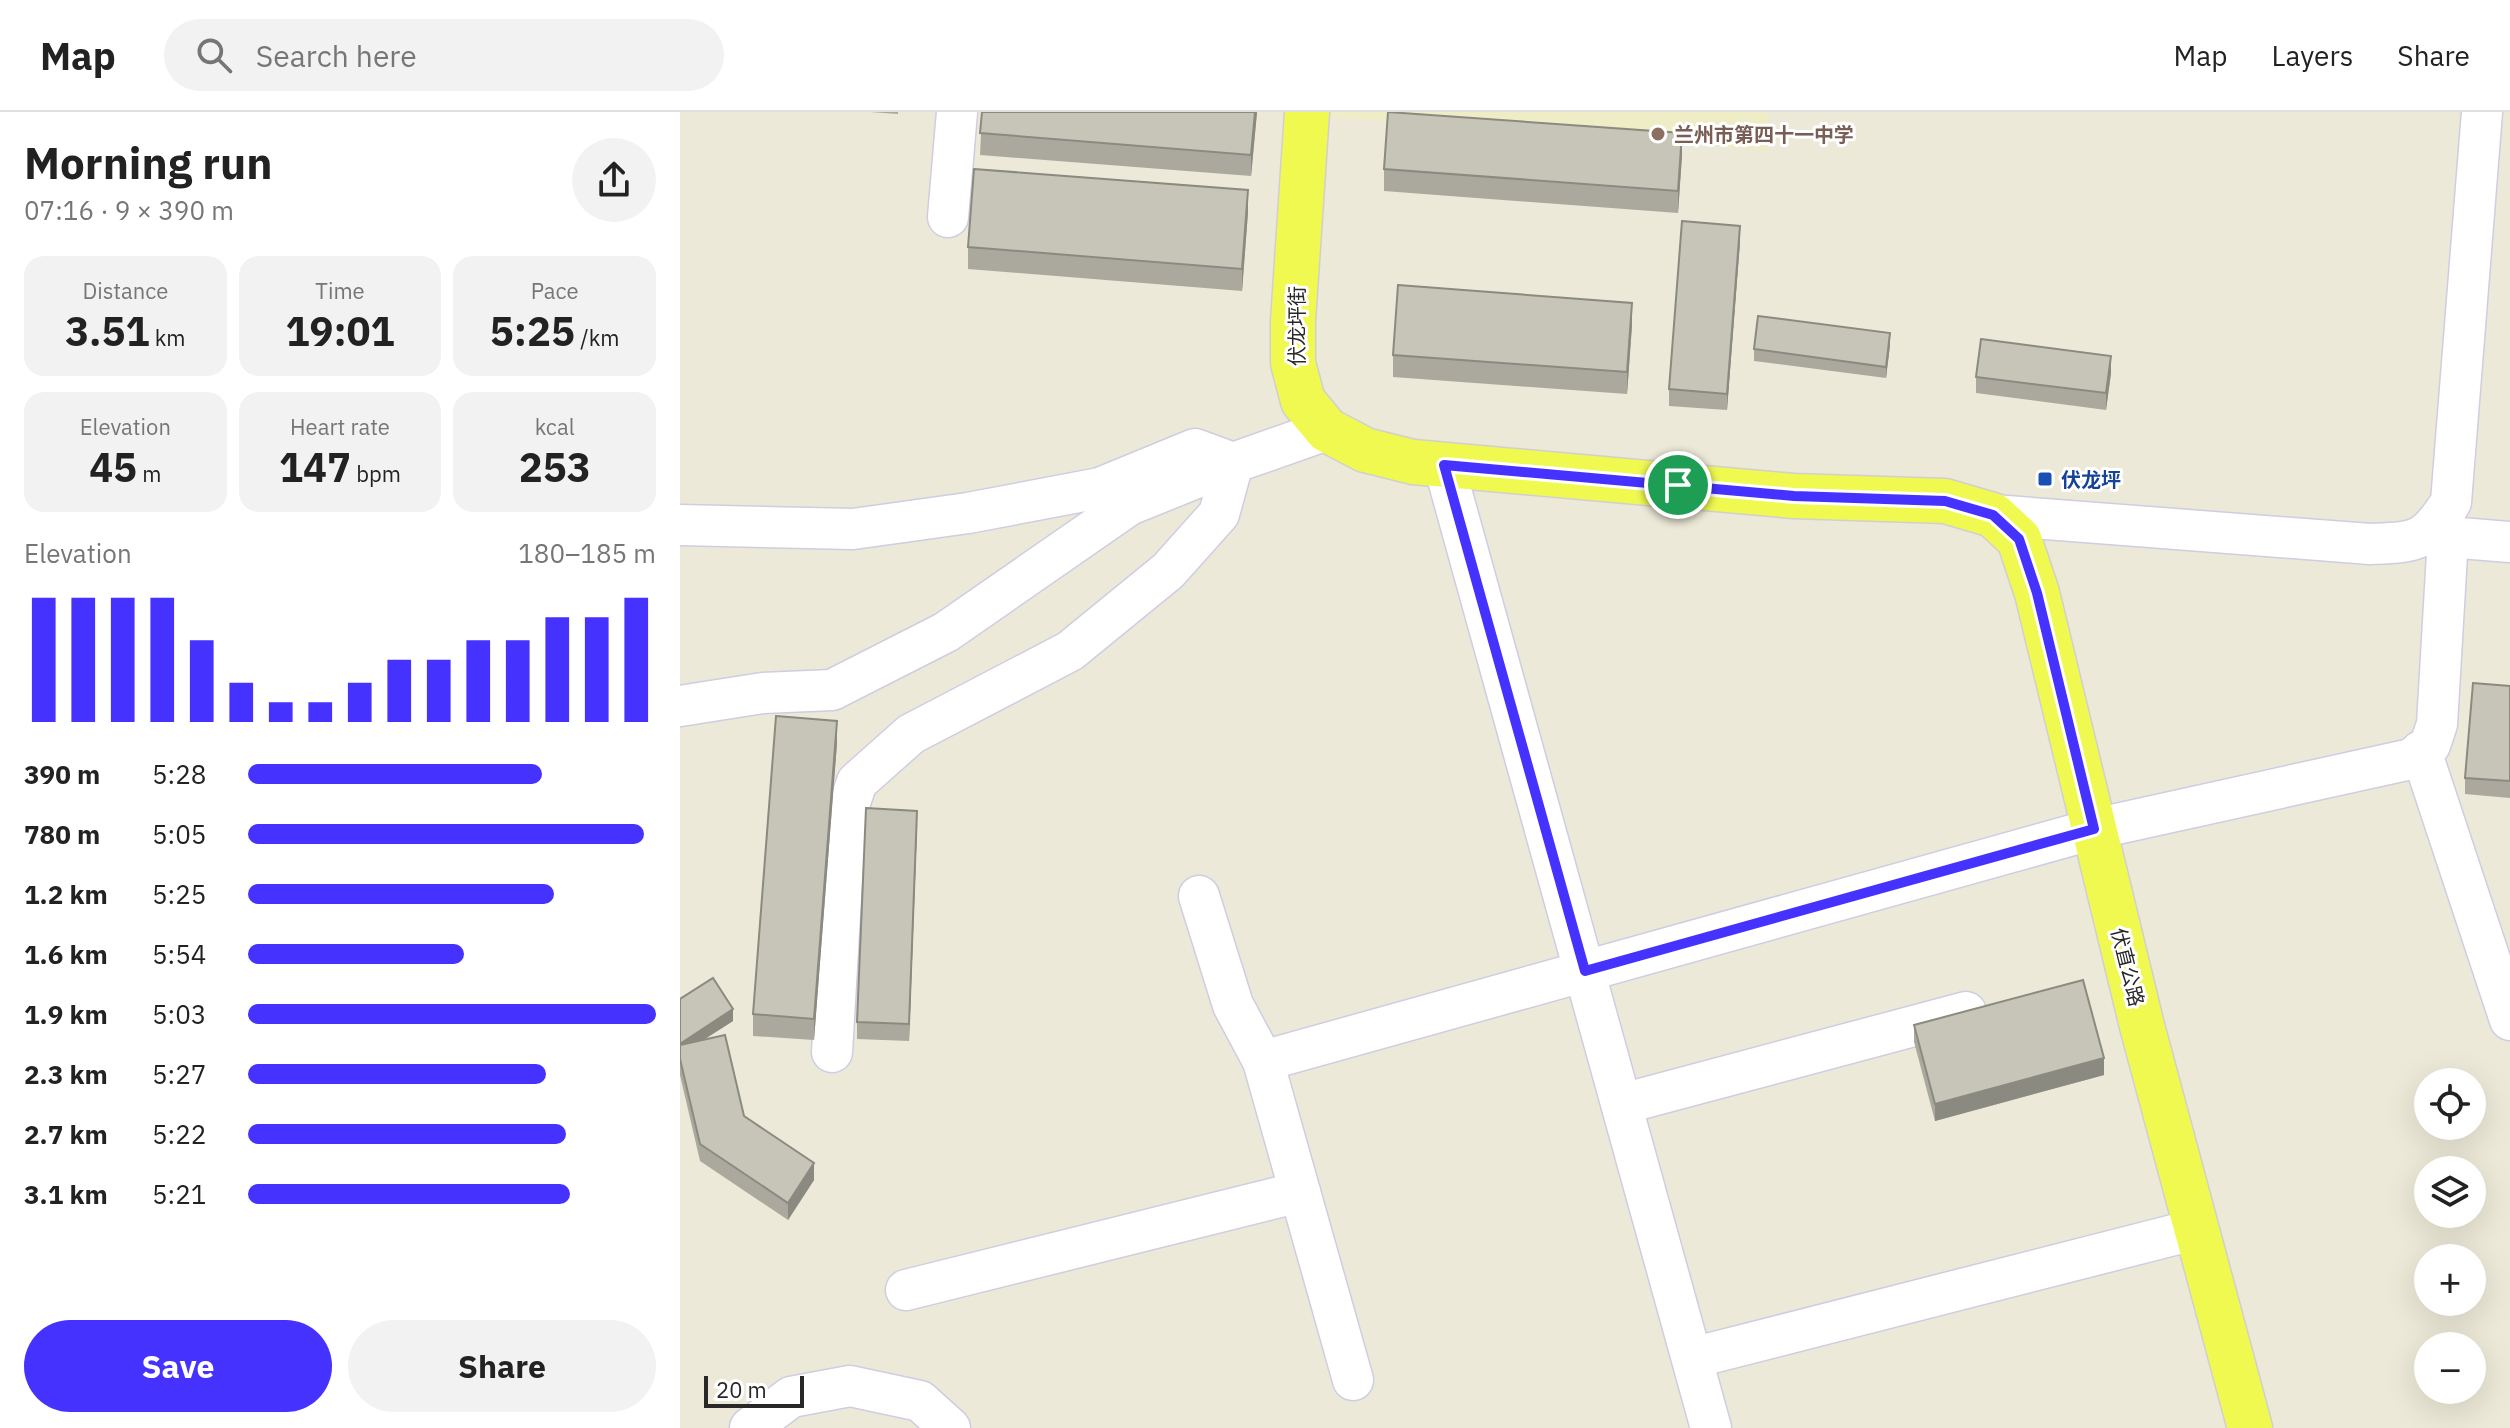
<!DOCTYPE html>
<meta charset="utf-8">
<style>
:root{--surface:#fff;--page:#f2f2f2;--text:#222;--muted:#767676;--line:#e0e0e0;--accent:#4632ff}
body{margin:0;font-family:"IBM Plex Sans","Noto Sans SC",sans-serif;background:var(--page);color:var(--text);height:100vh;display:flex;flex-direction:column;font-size:30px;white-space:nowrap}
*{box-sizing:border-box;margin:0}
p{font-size:26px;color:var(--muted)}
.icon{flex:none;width:44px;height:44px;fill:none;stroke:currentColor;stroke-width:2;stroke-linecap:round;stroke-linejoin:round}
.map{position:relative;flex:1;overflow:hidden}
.side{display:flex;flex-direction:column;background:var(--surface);width:680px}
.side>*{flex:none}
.fabs{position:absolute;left:1734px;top:956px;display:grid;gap:16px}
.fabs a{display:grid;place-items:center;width:72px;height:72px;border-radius:50%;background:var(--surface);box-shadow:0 8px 32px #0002;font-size:40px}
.scale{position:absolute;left:24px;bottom:20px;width:100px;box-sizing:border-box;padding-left:8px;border:4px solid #282828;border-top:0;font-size:22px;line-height:28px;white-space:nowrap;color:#282828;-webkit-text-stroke:6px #fff;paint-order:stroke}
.pin{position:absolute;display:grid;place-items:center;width:68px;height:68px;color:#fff;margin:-34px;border:4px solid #fff;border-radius:50%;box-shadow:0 2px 8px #0007}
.round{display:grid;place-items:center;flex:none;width:84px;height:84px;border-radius:42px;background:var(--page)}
.overview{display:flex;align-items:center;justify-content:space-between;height:136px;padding:0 24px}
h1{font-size:44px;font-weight:800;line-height:60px}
.metrics{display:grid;grid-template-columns:repeat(3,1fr);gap:12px;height:136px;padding:8px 24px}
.metrics div{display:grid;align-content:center;border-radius:20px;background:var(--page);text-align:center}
.metrics b{font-size:40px;font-weight:800}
.metrics small{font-size:22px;font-weight:400}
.metrics p{font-size:22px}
.chart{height:224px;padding:16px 24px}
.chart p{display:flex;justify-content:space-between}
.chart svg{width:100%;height:144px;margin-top:8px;stroke:var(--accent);stroke-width:6}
.action{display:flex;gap:16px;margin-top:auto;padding:16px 24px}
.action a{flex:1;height:92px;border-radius:48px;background:var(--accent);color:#fff;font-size:32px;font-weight:800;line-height:92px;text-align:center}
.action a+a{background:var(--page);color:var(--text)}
ul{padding:0 24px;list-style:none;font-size:26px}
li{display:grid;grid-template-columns:128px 96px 1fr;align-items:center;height:60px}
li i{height:20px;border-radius:10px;background:var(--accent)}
header{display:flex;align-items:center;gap:48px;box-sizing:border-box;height:112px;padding:0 40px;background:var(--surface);border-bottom:2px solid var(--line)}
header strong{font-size:38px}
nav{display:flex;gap:44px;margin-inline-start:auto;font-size:28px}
.search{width:560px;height:72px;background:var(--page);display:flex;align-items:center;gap:20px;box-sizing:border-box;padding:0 28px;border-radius:44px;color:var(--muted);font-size:30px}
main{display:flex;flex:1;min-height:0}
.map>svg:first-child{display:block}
.education{fill:#efedc6}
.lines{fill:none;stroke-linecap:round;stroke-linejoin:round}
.minor-casing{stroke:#cfcde2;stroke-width:43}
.major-casing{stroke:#d0d0d0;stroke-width:47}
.minor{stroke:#fff;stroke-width:40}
.major{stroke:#f0f950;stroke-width:44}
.wall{fill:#aba99e}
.shaded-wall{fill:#8b8a81}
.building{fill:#c7c5b8;stroke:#8b8a81;stroke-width:2}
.route-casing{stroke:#fff;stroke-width:16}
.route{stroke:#4632ff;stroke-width:10}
.education-dot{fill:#8d6e63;stroke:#fff;stroke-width:3}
.transit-dot{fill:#1a4fb4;stroke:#fff;stroke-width:3}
.labels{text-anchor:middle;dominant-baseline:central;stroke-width:6;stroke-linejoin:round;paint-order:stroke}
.education-label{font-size:20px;font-weight:bold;fill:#785e54;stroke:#fff;text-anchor:start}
.street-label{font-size:20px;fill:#282828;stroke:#fff}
.transit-label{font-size:20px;font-weight:bold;fill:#164399;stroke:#fff;text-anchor:start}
</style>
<header>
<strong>Map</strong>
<div class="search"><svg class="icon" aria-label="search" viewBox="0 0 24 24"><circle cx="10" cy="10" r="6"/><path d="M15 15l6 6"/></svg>Search here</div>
<nav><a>Map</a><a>Layers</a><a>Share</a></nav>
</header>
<main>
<section class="side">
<div class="overview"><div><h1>Morning run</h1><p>07:16 · 9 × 390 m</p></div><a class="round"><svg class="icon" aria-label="share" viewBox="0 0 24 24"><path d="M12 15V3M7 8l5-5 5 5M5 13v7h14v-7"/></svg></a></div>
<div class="metrics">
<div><p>Distance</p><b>3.51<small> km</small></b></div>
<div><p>Time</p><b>19:01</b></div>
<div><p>Pace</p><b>5:25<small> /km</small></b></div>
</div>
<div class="metrics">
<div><p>Elevation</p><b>45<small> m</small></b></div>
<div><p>Heart rate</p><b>147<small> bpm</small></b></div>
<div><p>kcal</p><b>253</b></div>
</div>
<div class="chart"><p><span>Elevation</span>180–185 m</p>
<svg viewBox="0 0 160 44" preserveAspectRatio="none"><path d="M5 44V6M15 44V6M25 44V6M35 44V6M45 44V19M55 44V32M65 44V38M75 44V38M85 44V32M95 44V25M105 44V25M115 44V19M125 44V19M135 44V12M145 44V12M155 44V6"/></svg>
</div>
<ul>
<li><b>390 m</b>5:28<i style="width:72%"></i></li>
<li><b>780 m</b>5:05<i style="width:97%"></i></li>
<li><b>1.2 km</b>5:25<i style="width:75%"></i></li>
<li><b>1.6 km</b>5:54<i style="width:53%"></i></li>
<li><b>1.9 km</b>5:03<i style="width:100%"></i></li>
<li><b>2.3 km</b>5:27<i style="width:73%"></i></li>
<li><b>2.7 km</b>5:22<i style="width:78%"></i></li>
<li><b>3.1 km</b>5:21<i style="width:79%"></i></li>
</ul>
<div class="action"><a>Save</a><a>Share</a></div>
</section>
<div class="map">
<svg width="1830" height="1316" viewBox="0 0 1830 1316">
<rect width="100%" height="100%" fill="#ece9d8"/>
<path class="education" d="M 652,0 L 1089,0 L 1086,38 L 651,5 Z"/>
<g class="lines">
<g class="minor-casing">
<g id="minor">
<path d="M 268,105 L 277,0"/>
<path d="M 764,353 L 1031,1316"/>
<path d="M 1313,403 L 1690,432 C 1737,430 1745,431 1771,390 L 1802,0"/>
<path d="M 0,413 L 173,417 L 288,401 L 420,376 L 515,337 L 553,351 L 539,402 L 488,459 L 390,539 L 231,622 L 177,670 L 166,702 L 152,940"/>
<path d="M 1768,425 L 1830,430"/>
<path d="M 0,594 L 83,581 L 152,578 L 266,520 L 449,393 L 553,351 L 647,318"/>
<path d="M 1741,639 L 1830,908"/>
<path d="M 519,784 L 553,893 L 583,949"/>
<path d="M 942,992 L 1286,900"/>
<path d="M 226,1178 L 620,1080"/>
<path d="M 1012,1246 L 1517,1117"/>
<path d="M 673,1268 L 583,949 L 1414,717 L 1731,647 L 1750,633 L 1757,612 L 1768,425 L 1756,414"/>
<path d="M 70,1316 L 111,1285 L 170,1274 L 240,1289 L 270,1316"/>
</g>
</g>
<g class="major-casing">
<path id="major" d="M 627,0 L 613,209 L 613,251 L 623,289 L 647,318 L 685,338 L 733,350 L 1114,384 L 1265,389 L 1313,403 L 1339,427 L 1357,481 L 1462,914 L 1570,1316"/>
</g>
<use href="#minor" class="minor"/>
<use href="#major" class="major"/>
</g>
<g class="wall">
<path d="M 190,0 L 218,0 L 218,2 Z"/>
<path d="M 302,0 L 577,0 L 571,64 L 300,43 Z"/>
<path d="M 1002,43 L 998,101 L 704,79 L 704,57 Z"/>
<path d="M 568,100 L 562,179 L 288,157 L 288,135 Z"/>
<path d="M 1060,130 L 1047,298 L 989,294 L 989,277 Z"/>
<path d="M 952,213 L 947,282 L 713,265 L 713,243 Z"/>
<path d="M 1210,233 L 1206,266 L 1074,249 L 1074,237 Z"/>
<path d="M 1431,261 L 1426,298 L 1296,281 L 1296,265 Z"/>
<path d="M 1830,574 L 1830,686 L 1785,682 L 1785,666 Z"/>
<path d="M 157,631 L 134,928 L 73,924 L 73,902 Z"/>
<path d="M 237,716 L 229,929 L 177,927 L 177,910 Z"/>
<path d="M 0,887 L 53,909 L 23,928 L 64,1004 L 134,1068 L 108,1108 L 20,1049 L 0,963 Z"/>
<path d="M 1234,913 L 1424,963 L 1255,1009 L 1234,930 Z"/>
</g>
<g class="shaded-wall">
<path d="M 575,0 L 577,0 L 571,64 L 571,43 Z"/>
<path d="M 1002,21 L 1002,43 L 998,101 L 998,79 Z"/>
<path d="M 568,78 L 568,100 L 562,179 L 562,157 Z"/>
<path d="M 1060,114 L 1060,130 L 1047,298 L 1047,282 Z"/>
<path d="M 952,191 L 952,213 L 947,282 L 947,260 Z"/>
<path d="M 1210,221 L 1210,233 L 1206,266 L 1206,255 Z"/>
<path d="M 1431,244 L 1431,261 L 1426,298 L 1426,281 Z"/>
<path d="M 157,609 L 157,631 L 134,928 L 134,907 Z"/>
<path d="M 237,699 L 237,716 L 229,929 L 229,912 Z"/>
<path d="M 53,897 L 53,909 L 0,943 L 0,932 Z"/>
<path d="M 1424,946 L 1424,963 L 1255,1009 L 1255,992 Z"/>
<path d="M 134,1051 L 134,1068 L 108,1108 L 108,1091 Z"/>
</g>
<g class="building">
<path d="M 302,0 L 575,0 L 571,43 L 300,21 Z"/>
<path d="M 708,0 L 1002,21 L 998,79 L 704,57 Z"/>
<path d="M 294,57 L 568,78 L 562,157 L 288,135 Z"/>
<path d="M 1002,109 L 1060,114 L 1047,282 L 989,277 Z"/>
<path d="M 718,173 L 952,191 L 947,260 L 713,243 Z"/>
<path d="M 1078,204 L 1210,221 L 1206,255 L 1074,237 Z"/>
<path d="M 1301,227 L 1431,244 L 1426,281 L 1296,265 Z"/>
<path d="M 1793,571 L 1830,574 L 1830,669 L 1785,666 Z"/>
<path d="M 96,604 L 157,609 L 134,907 L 73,902 Z"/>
<path d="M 186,696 L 237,699 L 229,912 L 177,910 Z"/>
<path d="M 33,866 L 53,897 L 0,932 L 0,887 Z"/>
<path d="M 1403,868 L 1424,946 L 1255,992 L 1234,913 Z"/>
<path d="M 45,923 L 64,1004 L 134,1051 L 108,1091 L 20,1032 L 0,947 L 0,933 Z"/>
</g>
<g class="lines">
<g class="route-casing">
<path id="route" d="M 764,353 L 1114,384 L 1265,389 L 1313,403 L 1339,427 L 1357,481 L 1414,717 L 905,859 Z"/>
</g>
<use href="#route" class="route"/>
</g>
<circle class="education-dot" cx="978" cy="22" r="8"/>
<rect class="transit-dot" x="1357" y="359" width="16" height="16" rx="4"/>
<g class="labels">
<g class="education-label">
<text x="994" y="22">兰州市第四十一中学</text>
</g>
<g class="street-label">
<text transform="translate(616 214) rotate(-90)">伏龙坪街</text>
<text transform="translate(1448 855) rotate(76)">伏直公路</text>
</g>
<g class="transit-label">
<text x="1381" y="367">伏龙坪</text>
</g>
</g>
</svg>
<div class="fabs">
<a><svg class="icon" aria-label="locate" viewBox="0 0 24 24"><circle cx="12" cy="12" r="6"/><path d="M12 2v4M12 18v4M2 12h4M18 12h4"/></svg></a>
<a><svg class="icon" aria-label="layers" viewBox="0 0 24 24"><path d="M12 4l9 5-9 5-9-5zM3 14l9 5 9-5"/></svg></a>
<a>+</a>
<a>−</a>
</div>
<div class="scale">20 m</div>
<div class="pin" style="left:998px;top:373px;background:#1e9e55"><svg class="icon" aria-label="arrive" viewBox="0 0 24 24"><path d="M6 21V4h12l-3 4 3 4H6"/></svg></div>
</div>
</main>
